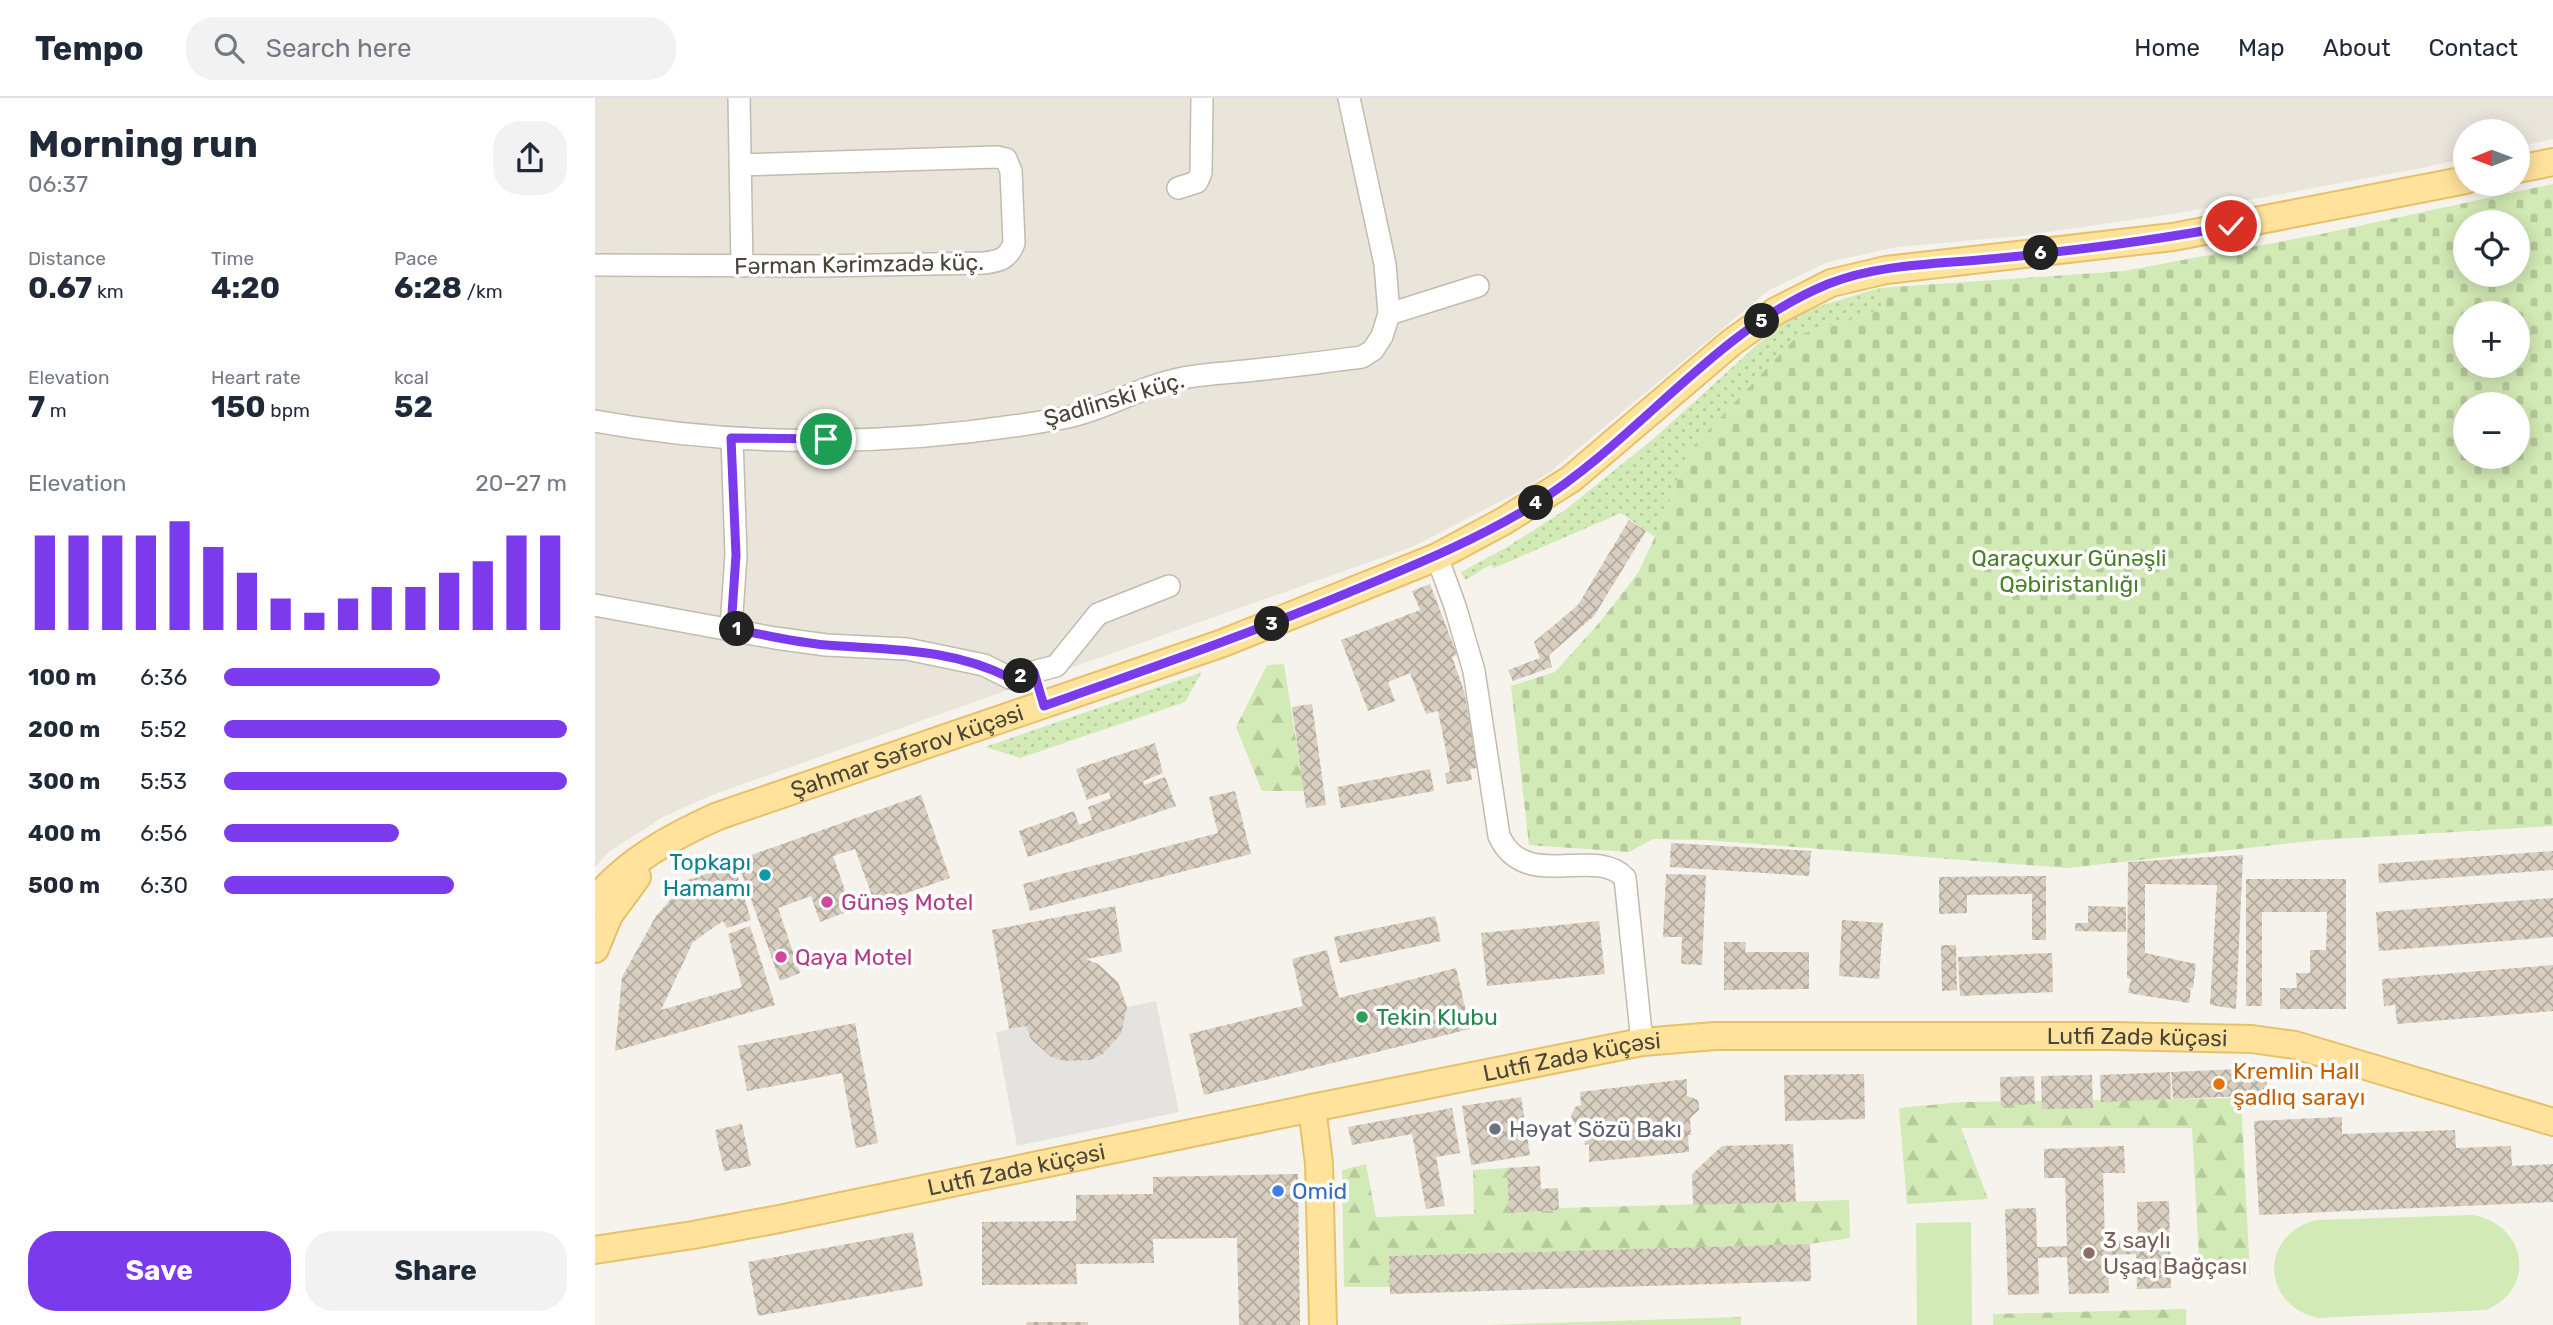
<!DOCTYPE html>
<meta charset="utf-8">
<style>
:root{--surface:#fff;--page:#f2f2f3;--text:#1f2937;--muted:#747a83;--line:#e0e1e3;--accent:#7c3aed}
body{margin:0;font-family:Rubik,sans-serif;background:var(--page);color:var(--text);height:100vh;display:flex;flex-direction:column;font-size:26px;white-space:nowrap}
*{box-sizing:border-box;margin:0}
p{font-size:23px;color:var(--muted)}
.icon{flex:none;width:38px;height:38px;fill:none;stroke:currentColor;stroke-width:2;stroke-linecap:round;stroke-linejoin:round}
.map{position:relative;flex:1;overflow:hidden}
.side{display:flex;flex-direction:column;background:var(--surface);width:595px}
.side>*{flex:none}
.needle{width:46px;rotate:269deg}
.controls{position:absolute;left:1858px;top:21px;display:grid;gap:14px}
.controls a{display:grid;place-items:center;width:77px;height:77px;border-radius:50%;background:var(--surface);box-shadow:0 4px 18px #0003;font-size:35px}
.pin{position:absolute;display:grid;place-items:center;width:60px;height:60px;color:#fff;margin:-30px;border:4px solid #fff;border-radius:50%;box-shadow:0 2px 7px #0007}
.km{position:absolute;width:35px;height:35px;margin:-18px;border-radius:50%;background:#222;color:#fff;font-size:19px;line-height:35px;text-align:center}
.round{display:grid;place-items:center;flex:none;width:74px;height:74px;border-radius:28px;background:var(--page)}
.headline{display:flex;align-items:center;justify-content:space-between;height:119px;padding:0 28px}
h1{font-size:38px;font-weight:700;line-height:52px}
.figures{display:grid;grid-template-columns:repeat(3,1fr);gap:10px;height:119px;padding:7px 28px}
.figures div{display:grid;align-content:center}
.figures b{font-size:30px;font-weight:700}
.figures small{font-size:19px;font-weight:400}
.figures p{font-size:19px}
.chart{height:196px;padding:14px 28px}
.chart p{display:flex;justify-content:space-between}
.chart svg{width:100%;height:126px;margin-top:7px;stroke:var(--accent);stroke-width:6}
.cta{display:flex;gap:14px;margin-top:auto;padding:14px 28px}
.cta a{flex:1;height:80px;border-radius:28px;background:var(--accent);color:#fff;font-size:28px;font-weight:700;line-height:80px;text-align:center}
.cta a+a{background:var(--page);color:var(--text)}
ul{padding:0 28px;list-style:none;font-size:23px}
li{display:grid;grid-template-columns:112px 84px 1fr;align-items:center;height:52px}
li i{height:18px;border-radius:9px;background:var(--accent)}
header{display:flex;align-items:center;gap:42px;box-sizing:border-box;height:98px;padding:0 35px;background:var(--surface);border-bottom:2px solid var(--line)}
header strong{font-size:33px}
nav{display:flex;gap:38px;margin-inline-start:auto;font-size:24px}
.search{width:490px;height:63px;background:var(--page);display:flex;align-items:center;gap:18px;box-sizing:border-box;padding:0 24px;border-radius:28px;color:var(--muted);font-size:26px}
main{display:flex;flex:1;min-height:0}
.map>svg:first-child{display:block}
.residential{fill:#eae5da}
.grass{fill:url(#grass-dots)}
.forest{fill:url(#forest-firs)}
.cemetery{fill:url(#cemetery-stones);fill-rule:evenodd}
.garden{fill:#d2eab5}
.parking{fill:#e5e3e0}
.building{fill:url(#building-cross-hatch)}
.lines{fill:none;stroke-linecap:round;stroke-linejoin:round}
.minor-casing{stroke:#c2bbae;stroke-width:24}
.major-casing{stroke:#e6c16a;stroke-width:30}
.minor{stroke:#fff;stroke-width:21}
.major{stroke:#ffe39c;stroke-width:26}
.route-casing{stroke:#fff;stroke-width:14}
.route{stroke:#7c3aed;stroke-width:9}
.culture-dot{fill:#0f9aa8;stroke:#fff;stroke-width:2.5}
.hotel-dot{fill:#d1479c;stroke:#fff;stroke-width:2.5}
.leisure-dot{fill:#2e9e5b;stroke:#fff;stroke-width:2.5}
.food-dot{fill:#e8710a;stroke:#fff;stroke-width:2.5}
.worship-dot{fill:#6b7280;stroke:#fff;stroke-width:2.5}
.shop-dot{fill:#3f7fe0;stroke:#fff;stroke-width:2.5}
.education-dot{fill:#8d6e63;stroke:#fff;stroke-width:2.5}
.labels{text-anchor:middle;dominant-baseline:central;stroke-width:7;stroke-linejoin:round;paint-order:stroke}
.street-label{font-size:23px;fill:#4b4439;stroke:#fff}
.park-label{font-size:23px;fill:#4a7f2a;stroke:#fff}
.culture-label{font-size:23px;fill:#0d838f;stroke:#fff;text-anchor:end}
.hotel-label{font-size:23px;fill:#b23c85;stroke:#fff;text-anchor:start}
.leisure-label{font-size:23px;fill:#27864d;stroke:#fff;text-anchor:start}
.food-label{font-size:23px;fill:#c56008;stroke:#fff;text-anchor:start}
.worship-label{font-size:23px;fill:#5b616d;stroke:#fff;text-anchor:start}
.shop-label{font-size:23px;fill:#366cbe;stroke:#fff;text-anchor:start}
.education-label{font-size:23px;fill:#785e54;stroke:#fff;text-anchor:start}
</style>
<header>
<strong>Tempo</strong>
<div class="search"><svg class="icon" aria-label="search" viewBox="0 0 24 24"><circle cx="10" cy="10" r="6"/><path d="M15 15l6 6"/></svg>Search here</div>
<nav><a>Home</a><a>Map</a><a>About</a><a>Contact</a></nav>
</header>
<main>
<section class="side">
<div class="headline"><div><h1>Morning run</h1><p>06:37</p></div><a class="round"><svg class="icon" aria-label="share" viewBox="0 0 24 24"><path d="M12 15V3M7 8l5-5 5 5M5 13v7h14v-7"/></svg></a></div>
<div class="figures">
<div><p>Distance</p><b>0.67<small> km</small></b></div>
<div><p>Time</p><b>4:20</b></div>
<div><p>Pace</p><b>6:28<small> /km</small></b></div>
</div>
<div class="figures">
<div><p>Elevation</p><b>7<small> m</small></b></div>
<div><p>Heart rate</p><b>150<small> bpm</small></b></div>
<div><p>kcal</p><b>52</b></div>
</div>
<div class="chart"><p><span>Elevation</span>20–27 m</p>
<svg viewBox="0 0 160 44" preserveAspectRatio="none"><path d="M5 44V11M15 44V11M25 44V11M35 44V11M45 44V6M55 44V15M65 44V24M75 44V33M85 44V38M95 44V33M105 44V29M115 44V29M125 44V24M135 44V20M145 44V11M155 44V11"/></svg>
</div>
<ul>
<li><b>100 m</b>6:36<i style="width:63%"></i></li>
<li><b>200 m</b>5:52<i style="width:100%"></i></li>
<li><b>300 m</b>5:53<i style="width:100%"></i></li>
<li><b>400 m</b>6:56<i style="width:51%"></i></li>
<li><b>500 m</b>6:30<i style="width:67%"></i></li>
</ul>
<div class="cta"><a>Save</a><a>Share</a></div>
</section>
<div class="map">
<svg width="1958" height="1227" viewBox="0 0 1958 1227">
<defs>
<pattern id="grass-dots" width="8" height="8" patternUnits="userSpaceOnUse" patternTransform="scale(1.75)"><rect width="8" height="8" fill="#d2eab5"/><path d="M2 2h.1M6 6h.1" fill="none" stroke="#b6ca9c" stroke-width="1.8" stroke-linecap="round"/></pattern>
<pattern id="forest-firs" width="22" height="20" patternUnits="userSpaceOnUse" patternTransform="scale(1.75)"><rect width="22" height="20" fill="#d2eab5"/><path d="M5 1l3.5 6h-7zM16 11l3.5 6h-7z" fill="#b6ca9c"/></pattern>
<pattern id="cemetery-stones" width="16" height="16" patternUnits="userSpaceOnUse" patternTransform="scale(1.75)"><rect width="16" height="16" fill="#d2eab5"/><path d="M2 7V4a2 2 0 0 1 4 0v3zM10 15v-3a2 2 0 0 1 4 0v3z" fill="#b6ca9c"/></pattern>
<pattern id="building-cross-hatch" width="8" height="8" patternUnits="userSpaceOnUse" patternTransform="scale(1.75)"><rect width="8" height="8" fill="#d8cfc1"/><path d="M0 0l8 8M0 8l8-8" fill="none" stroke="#b1aa9e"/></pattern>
</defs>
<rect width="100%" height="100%" fill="#f6f3ec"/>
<path class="residential" d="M 0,0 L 1958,0 L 1958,41 L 1923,49 L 1923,33 L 1871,33 L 1871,60 L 1827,70 L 1577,116 L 1425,138 L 1302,149 L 1233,164 L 1174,192 L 955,374 L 918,397 L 817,449 L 117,697 L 68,719 L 15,753 L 0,769 Z"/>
<g class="grass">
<path d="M 1284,190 L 1290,210 L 1203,237 L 1094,353 L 1060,439 L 1026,415 L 899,470 L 895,467 L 870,482 L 866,474 L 912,449 L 970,412 L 1057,342 L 1164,245 L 1194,222 L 1222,209 Z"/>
<path d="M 607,574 L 590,604 L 425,660 L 390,649 Z"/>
</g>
<g class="forest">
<path d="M 689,566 L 709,693 L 667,693 L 641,629 L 672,567 Z"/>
<path d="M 1646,1000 L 1655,1178 L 1605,1179 L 1597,1030 L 1366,1030 L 1393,1101 L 1312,1106 L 1304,1010 L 1367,1004 Z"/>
<path d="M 771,1066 L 781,1119 L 879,1116 L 878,1072 L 912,1070 L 914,1115 L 964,1112 L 964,1110 L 1254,1102 L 1255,1140 L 1215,1146 L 794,1158 L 795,1189 L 749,1189 L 747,1072 Z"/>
<path d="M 1591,1211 L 1591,1227 L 1398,1227 L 1398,1216 Z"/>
<path d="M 1146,1219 L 1146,1227 L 891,1227 Z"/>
</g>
<path class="cemetery" d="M 1958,86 L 1958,728 L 1725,742 L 1472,770 L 1110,742 L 1058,741 L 1034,754 L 934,747 L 916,588 L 960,574 L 1005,524 L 1043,475 L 1060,439 L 1094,353 L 1203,237 L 1290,210 L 1284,190 L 1529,173 L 1731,135 ZM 1871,124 L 1923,124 L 1923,177 L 1871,177 ZM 1871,215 L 1923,215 L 1923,268 L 1871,268 ZM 1871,306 L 1923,306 L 1923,359 L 1871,359 Z"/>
<g class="garden">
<path d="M 1878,1117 C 1932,1127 1942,1191 1891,1212 L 1722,1220 C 1665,1205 1665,1137 1721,1122 Z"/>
<path d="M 1376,1124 L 1377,1227 L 1322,1227 L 1321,1125 Z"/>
</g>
<path class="parking" d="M 561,903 L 584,1014 L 422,1048 L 401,934 L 431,928 L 436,941 L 456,959 L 469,963 L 496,962 L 508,956 L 526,936 L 532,909 Z"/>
<g class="building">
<path d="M 1034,422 L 1051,433 L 999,518 L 954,557 L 957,569 L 918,583 L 913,572 L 945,560 L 939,544 L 983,507 Z"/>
<path d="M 835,486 L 862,557 L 857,559 L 869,593 L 883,670 L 875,671 L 877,682 L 852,686 L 850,676 L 855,673 L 843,613 L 831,616 L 815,575 L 793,584 L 800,603 L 773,613 L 746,542 L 825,512 L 817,493 Z"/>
<path d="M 717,606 L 731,707 L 711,710 L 697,609 Z"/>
<path d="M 560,645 L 568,675 L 548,683 L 549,687 L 570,679 L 581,708 L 433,759 L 424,733 L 479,713 L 484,727 L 497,722 L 493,709 L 516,700 L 514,694 L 492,702 L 481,671 Z"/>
<path d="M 835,671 L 839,693 L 746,710 L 742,689 Z"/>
<path d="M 640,693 L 656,756 L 435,813 L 428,786 L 623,735 L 614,699 Z"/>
<path d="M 326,697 L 355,780 L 280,806 L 260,751 L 238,758 L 257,812 L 225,824 L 216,798 L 183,810 L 205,875 L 185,883 L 142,762 Z"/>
<path d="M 1076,745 L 1216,753 L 1214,778 L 1075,769 Z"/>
<path d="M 1958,753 L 1958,772 L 1784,785 L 1783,766 Z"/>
<path d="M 1648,757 L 1641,911 L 1615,907 L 1622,787 L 1550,786 L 1550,855 L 1601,866 L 1598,890 L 1589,889 L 1596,891 L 1594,905 L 1533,895 L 1536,881 L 1532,880 L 1533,764 Z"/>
<path d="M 139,766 L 156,822 L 132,830 L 128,823 L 98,844 L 66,912 L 147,889 L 133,836 L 155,828 L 180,907 L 20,953 L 27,879 L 61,818 L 93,782 Z"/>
<path d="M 1071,776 L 1111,777 L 1107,867 L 1086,866 L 1087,839 L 1068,839 Z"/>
<path d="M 1451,778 L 1451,842 L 1437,842 L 1437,796 L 1372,797 L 1372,815 L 1344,816 L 1344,779 Z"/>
<path d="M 1651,781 L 1751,781 L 1751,911 L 1685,911 L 1685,890 L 1702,890 L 1701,875 L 1715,875 L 1715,852 L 1731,852 L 1732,814 L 1667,814 L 1667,908 L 1651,908 Z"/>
<path d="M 1958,800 L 1958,839 L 1784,853 L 1781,814 Z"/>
<path d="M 520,808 L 527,854 L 491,861 L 503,866 L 523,884 L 532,909 L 526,936 L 508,956 L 496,962 L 469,963 L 456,959 L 436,941 L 431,928 L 414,931 L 397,832 Z"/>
<path d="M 1493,808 L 1531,809 L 1531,834 L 1480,833 L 1480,825 L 1493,825 Z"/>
<path d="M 840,818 L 846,843 L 745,865 L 739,839 Z"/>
<path d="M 1247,822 L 1288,825 L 1284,881 L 1244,878 Z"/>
<path d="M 1004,823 L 1010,876 L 892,888 L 886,835 Z"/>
<path d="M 1129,844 L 1151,844 L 1150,854 L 1214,854 L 1214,891 L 1129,892 Z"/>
<path d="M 1346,847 L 1361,847 L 1362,892 L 1347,893 Z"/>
<path d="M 732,852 L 744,900 L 861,870 L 875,931 L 609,997 L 594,936 L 708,908 L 697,861 Z"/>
<path d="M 1457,855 L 1458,894 L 1365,898 L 1363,859 Z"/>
<path d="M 1958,867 L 1958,913 L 1802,926 L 1800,907 L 1789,908 L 1787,881 Z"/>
<path d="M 260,925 L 283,1045 L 261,1050 L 247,975 L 152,993 L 143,948 Z"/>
<path d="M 1671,970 L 1672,997 L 1578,1001 L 1576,974 Z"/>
<path d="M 1575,974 L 1576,1001 L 1506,1004 L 1505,977 Z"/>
<path d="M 1269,976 L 1270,1021 L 1190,1023 L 1189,977 Z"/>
<path d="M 1497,977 L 1498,1010 L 1447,1011 L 1446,978 Z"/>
<path d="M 1439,978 L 1440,1006 L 1406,1008 L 1405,979 Z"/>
<path d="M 1092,981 L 1092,998 L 1103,1002 L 1104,1007 L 1104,1012 L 1095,1020 L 1096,1037 L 1093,1037 L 1094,1054 L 994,1064 L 994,1046 L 990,1047 L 989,1029 L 981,1028 L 976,1018 L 980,1009 L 986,1007 L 985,994 Z"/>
<path d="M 926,999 L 935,1057 L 876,1067 L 867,1008 Z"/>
<path d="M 857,1010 L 865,1055 L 841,1059 L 850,1108 L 831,1111 L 817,1036 L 757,1047 L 753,1029 Z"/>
<path d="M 1747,1019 L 1747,1036 L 1860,1032 L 1861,1050 L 1916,1048 L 1917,1068 L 1958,1066 L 1958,1104 L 1664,1117 L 1659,1023 Z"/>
<path d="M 147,1026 L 156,1068 L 129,1073 L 120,1032 Z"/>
<path d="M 1198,1046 L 1201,1104 L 1098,1107 L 1097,1076 L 1127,1048 Z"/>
<path d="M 1529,1048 L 1530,1075 L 1508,1075 L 1510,1143 L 1543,1142 L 1542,1104 L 1574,1103 L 1576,1190 L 1542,1191 L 1541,1156 L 1513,1157 L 1514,1195 L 1474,1196 L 1472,1159 L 1443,1160 L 1444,1196 L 1413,1197 L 1410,1111 L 1441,1110 L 1442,1149 L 1472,1148 L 1470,1080 L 1449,1080 L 1449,1051 Z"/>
<path d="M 945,1068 L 946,1091 L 963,1090 L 964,1112 L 914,1115 L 912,1070 Z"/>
<path d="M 703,1076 L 705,1227 L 644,1227 L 642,1140 L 558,1141 L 559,1165 L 481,1166 L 482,1186 L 387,1187 L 387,1124 L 481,1123 L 481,1097 L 558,1096 L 558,1079 Z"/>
<path d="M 318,1134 L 328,1188 L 163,1218 L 153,1164 Z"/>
<path d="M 1215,1146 L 1216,1183 L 795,1196 L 794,1158 Z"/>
<path d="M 432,1224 L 493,1224 L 493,1227 L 431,1227 Z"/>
</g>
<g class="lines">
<g class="minor-casing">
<g id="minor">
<path d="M 144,0 L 147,168"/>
<path d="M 583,90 L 602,84 L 606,75 L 607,0"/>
<path d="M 0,167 L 224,168 L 389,165 C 405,163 413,161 419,145 L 416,73 L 411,61 L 402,59 L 145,67"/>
<path d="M 794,216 L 883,188"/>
<path d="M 0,323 C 153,351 315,348 468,320 C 509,312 546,288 588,280 C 609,276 630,275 651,273 C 690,269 728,264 767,259 L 778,252 L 787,238 L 794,216 L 790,166 L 754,0"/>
<path d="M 842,459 L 860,508 L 879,573 L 904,738 C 930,795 1001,747 1030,780 L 1047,944"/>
<path d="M 0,507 L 180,540 L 231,547 L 312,551 L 389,567 L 415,580 L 461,568 L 503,516 L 574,488"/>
<path d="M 136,530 L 141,457 L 137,340"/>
</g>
</g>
<g class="major-casing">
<g id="major">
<path d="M 1923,71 L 1958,64"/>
<path id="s1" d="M 0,802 C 32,763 78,738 123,718 L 628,545 L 842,459 L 909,423 L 976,381 L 1137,244 L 1181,213 L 1236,185 L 1291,172 L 1578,139 L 1871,82"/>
<path d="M 0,851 L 14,817 L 42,779"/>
<path d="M 717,1010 L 724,1065 L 728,1227"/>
<path id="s2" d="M 0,1152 L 98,1137 L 184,1121 L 717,1010 L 1047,944 L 1120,938 L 1517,938 L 1657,941 L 1700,947 L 1958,1024"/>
</g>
</g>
<use href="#minor" class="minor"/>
<use href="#major" class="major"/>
</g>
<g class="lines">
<g class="route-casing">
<path id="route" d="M 231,341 L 136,340 L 141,457 L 136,530 C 168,537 199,544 231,547 C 295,552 357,550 415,580 L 439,574 L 449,608 C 550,572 651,537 750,496 C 815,469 880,443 940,406 C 1043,342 1120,232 1233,186 C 1283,166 1342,166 1395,161 C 1476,153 1556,143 1636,128"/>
</g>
<use href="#route" class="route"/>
</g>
<circle class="culture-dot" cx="170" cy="777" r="7"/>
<g class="hotel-dot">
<circle cx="232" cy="804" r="7"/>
<circle cx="186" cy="859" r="7"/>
</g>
<circle class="leisure-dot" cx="767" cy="919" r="7"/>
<circle class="food-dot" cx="1624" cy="986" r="7"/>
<circle class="worship-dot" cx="900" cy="1031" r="7"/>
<circle class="shop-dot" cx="683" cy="1093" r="7"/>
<circle class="education-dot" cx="1494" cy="1155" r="7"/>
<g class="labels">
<g class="street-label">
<text transform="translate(264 166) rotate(-1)">Fərman Kərimzadə küç.</text>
<text transform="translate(519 301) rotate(-16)">Şadlinski küç.</text>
<text stroke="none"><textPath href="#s1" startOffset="350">Şahmar Səfərov küçəsi</textPath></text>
<text stroke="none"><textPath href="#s2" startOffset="1563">Lutfi Zadə küçəsi</textPath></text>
<text stroke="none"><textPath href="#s2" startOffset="996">Lutfi Zadə küçəsi</textPath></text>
<text stroke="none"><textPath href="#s2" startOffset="429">Lutfi Zadə küçəsi</textPath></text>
</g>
<g class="park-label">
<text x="1474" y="460">Qaraçuxur Günəşli<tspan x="1474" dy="26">Qəbiristanlığı</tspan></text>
</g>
<g class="culture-label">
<text x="156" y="764">Topkapı<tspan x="156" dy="26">Hamamı</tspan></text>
</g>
<g class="hotel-label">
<text x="246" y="804">Günəş Motel</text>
<text x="200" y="859">Qaya Motel</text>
</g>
<g class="leisure-label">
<text x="781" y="919">Tekin Klubu</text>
</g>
<g class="food-label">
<text x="1638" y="973">Kremlin Hall<tspan x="1638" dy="26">şadlıq sarayı</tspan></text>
</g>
<g class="worship-label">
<text x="914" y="1031">Həyat Sözü Bakı</text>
</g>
<g class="shop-label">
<text x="697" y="1093">Omid</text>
</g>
<g class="education-label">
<text x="1508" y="1142">3 saylı<tspan x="1508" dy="26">Uşaq Bağçası</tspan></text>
</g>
</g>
</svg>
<div class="controls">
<a><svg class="needle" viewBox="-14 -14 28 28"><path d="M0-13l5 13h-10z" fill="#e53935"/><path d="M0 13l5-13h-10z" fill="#747a83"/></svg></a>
<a><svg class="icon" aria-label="locate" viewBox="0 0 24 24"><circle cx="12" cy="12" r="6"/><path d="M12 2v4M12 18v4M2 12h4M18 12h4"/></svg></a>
<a>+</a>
<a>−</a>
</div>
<div class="pin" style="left:231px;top:341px;background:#1e9e55"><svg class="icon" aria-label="arrive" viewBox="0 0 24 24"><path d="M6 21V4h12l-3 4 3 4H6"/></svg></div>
<div class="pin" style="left:1636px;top:128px;background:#d93025"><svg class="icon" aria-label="check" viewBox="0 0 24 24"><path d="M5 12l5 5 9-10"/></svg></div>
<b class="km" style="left:142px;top:531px">1</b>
<b class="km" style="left:426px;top:578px">2</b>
<b class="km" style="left:677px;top:526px">3</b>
<b class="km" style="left:941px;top:405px">4</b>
<b class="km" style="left:1167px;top:223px">5</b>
<b class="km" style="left:1446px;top:155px">6</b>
</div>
</main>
